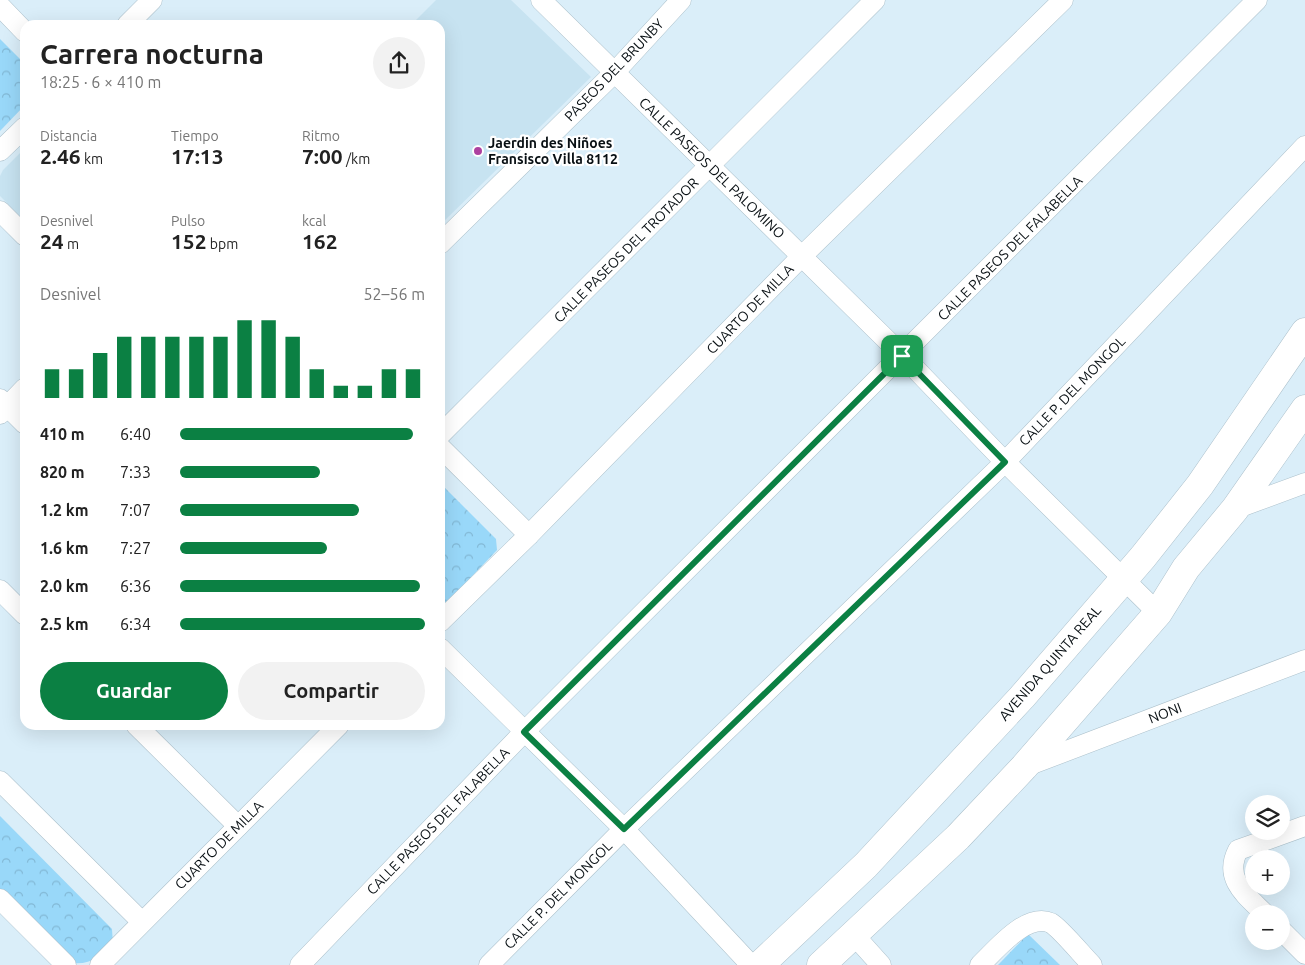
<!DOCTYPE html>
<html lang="es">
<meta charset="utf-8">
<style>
:root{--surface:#fff;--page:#f2f2f2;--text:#222;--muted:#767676;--accent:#0b8043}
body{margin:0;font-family:Ubuntu,sans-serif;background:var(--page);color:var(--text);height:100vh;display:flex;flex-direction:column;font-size:19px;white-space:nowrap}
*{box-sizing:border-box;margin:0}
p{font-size:16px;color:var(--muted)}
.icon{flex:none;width:28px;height:28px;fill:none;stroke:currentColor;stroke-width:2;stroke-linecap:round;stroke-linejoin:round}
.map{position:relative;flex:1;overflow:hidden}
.drawer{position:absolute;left:20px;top:20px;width:425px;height:710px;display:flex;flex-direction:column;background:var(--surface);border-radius:15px;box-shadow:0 5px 20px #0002}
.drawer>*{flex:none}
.buttons{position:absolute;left:1245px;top:795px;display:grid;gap:10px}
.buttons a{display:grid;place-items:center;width:45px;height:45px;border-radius:50%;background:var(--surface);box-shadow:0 5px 20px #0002;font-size:25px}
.pin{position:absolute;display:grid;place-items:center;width:42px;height:42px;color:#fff;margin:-21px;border-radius:10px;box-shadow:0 2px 8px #0006}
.round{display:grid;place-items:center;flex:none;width:52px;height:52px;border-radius:26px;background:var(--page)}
.summary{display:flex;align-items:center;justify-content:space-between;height:85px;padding:0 20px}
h1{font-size:28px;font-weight:700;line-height:38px}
.figures{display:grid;grid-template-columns:repeat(3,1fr);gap:8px;height:85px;padding:5px 20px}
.figures div{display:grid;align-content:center}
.figures b{font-size:21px;font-weight:700}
.figures small{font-size:14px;font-weight:400}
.figures p{font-size:14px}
.chart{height:140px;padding:10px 20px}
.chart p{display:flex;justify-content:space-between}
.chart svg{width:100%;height:90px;margin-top:5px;stroke:var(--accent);stroke-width:6}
.button{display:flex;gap:10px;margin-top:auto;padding:10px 20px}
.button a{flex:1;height:58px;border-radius:30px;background:var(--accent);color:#fff;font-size:20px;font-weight:700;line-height:58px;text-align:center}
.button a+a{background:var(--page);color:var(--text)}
ul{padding:0 20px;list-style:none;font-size:16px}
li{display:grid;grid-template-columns:80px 60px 1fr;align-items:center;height:38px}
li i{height:12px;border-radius:6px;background:var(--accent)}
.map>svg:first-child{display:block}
.built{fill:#c7e3f1}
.park{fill:url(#park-crowns)}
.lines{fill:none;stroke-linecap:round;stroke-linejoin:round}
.street-casing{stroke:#acc0cb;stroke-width:21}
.secondary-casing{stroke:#acc0cb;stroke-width:29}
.street{stroke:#fff;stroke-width:20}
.secondary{stroke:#fff;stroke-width:28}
.route-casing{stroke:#fff;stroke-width:10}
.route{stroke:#0b8043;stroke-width:6}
.poi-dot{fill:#ad41a0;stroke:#fff;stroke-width:2}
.labels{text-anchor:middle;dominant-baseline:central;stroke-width:4.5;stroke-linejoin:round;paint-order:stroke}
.street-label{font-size:14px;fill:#080f13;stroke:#fff}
.poi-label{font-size:14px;font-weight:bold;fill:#080f13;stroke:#fff;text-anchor:start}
</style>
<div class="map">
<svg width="1305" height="965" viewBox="0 0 1305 965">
<defs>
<pattern id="park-crowns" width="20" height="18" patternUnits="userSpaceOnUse" patternTransform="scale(1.25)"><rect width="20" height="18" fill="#99d8f9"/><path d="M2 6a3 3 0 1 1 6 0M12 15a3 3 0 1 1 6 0" fill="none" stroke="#82b8d5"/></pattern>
</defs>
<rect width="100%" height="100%" fill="#daeef9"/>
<g class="built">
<path d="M 436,0 L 511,0 L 591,77 L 440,225 L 440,25 L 411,25 Z"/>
<path d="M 25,148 L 25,221 L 0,196 L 0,176 L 3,170 Z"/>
</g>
<g class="park">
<path d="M 0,39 L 25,64 L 25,105 L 0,131 Z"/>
<path d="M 440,483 L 496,539 L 497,550 L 440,610 Z"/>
<path d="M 0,816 L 112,929 L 113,944 C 101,956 91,965 72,963 L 0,891 Z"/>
<path d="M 1028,934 L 1060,965 L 998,965 Z"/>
</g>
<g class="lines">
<g class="street-casing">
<g id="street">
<path d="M 541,0 L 903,356 L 1005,462 L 1158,613"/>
<path d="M 0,6 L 25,32"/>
<path d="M 127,25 L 152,0"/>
<path d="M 0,151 L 25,127"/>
<path d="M 0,211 L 25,236"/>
<path d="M 440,244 L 614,73 L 681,0"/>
<path d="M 0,399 L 25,424"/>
<path d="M 0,414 L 25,388"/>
<path d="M 440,435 L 875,0"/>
<path d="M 440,447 L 529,535"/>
<path d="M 1235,509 L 1305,483"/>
<path d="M 0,590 L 25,615"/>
<path d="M 440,622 L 529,535 L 802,256 L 1063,0"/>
<path d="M 440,648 L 624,829 L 751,965"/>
<path d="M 136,725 L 238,826"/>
<path d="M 1027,766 L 1305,660"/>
<path d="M 0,781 L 142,922"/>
<path d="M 0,899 L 66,965"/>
<path d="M 1265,914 C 1246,895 1223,879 1238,850 L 1305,826"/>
<path d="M 1281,930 L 1305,954"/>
<path d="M 854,935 L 881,965"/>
<path d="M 100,965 L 339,725"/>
<path d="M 300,965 L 524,732 L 1257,0"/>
<path d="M 489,965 L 624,829 L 1005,462 L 1305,146"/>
<path d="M 980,965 C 996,950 1026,912 1051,923 C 1060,928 1083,956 1092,965"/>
</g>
</g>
<g class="secondary-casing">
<g id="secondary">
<path d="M 760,965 L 866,865 L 1022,697 L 1143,557 L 1200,485 L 1305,332"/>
<path d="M 821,965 L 958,837 L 1024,767 L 1158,613 L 1186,568 L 1235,509 L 1305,409"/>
</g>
</g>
<use href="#street" class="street"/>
<use href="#secondary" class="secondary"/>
</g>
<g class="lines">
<g class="route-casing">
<path id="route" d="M 902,356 L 1005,462 L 624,829 L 524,732 Z"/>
</g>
<use href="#route" class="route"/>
</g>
<circle class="poi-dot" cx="478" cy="151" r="5"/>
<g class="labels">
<g class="street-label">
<text transform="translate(614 70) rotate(-46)">PASEOS DEL BRUNBY</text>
<text transform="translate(712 168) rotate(44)">CALLE PASEOS DEL PALOMINO</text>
<text transform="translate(1010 248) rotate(-45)">CALLE PASEOS DEL FALABELLA</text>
<text transform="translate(626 250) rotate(-45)">CALLE PASEOS DEL TROTADOR</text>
<text transform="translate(750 309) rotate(-46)">CUARTO DE MILLA</text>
<text transform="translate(1072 391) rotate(-46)">CALLE P. DEL MONGOL</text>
<text transform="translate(1050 663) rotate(-49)">AVENIDA QUINTA REAL</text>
<text transform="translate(1165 713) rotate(-21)">NONI</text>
<text transform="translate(438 821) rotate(-46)">CALLE PASEOS DEL FALABELLA</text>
<text transform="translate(219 845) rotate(-45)">CUARTO DE MILLA</text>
<text transform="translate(558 895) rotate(-45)">CALLE P. DEL MONGOL</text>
</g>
<g class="poi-label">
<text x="488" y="143">Jaerdin des Niñoes<tspan x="488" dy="16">Fransisco Villa 8112</tspan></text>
</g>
</g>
</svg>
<div class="buttons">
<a><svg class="icon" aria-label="layers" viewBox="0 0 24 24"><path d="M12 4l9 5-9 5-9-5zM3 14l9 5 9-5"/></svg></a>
<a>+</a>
<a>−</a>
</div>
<div class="pin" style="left:902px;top:356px;background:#1e9e55"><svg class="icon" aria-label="arrive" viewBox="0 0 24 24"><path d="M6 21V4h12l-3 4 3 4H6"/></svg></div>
<section class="drawer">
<div class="summary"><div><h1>Carrera nocturna</h1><p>18:25 · 6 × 410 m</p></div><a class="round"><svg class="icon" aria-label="share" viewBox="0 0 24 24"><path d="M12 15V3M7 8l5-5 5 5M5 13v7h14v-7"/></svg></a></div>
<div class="figures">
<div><p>Distancia</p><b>2.46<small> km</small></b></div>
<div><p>Tiempo</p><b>17:13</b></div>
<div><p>Ritmo</p><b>7:00<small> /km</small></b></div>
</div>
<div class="figures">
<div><p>Desnivel</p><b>24<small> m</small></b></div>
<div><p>Pulso</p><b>152<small> bpm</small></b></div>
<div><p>kcal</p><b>162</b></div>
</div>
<div class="chart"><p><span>Desnivel</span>52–56 m</p>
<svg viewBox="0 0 160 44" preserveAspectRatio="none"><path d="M5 44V30M15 44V30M25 44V22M35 44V14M45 44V14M55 44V14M65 44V14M75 44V14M85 44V6M95 44V6M105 44V14M115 44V30M125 44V38M135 44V38M145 44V30M155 44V30"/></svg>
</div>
<ul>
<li><b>410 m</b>6:40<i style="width:95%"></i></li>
<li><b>820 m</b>7:33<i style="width:57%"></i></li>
<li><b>1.2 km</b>7:07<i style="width:73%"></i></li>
<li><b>1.6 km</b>7:27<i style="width:60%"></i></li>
<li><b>2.0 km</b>6:36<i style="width:98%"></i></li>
<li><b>2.5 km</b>6:34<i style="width:100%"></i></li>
</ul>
<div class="button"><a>Guardar</a><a>Compartir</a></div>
</section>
</div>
